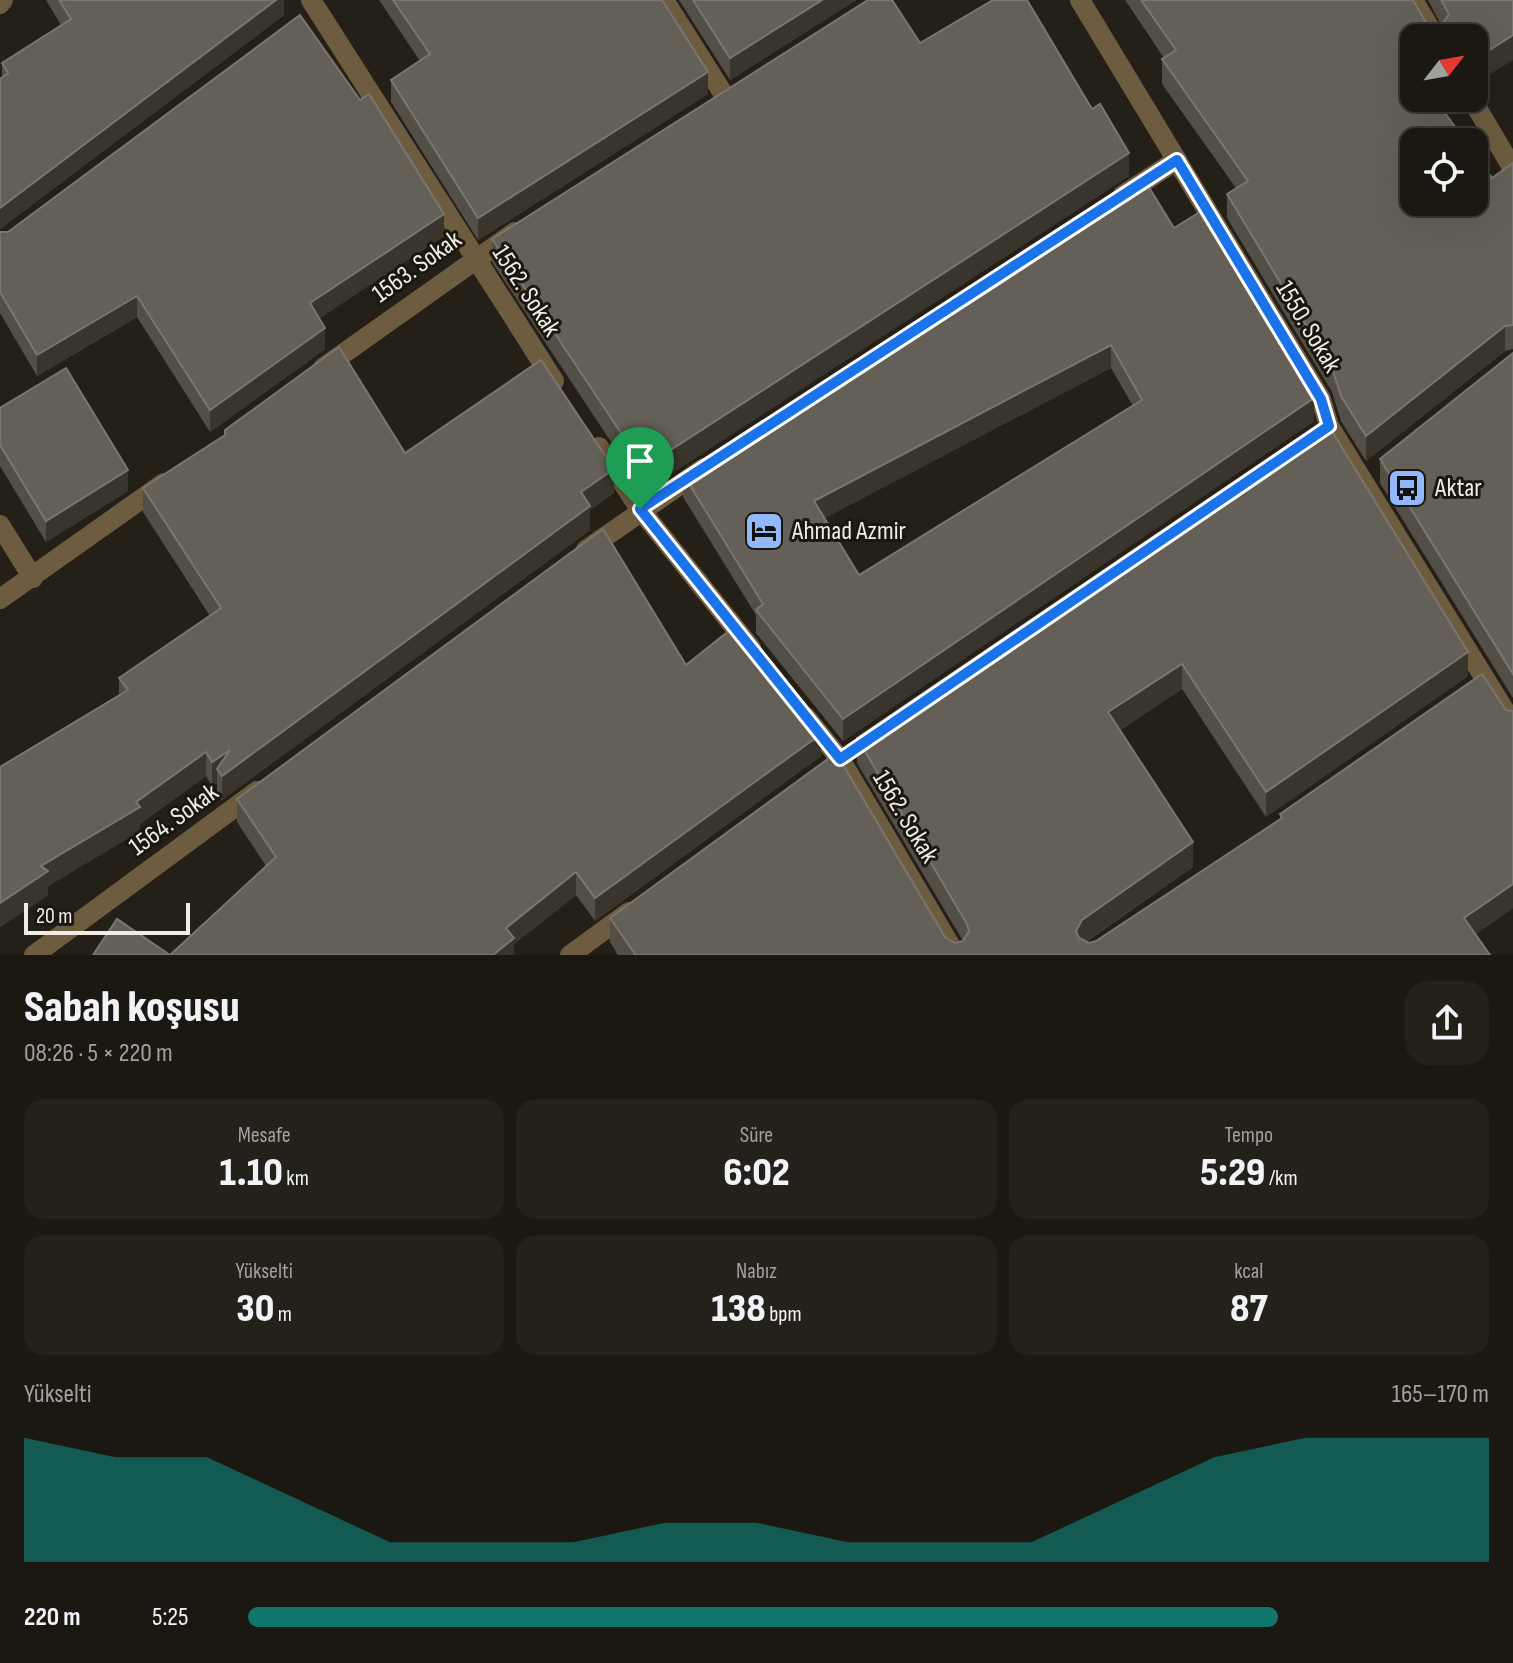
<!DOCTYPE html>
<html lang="tr">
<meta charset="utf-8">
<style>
:root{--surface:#1b1812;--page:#24211b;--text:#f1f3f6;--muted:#a0a09f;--line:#393732;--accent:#0f766e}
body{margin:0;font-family:"Sofia Sans Condensed",sans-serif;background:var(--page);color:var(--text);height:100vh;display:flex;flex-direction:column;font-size:30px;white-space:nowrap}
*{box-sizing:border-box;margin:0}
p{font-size:26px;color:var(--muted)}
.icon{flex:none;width:44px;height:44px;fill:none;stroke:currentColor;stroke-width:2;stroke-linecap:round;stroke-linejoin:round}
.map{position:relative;height:955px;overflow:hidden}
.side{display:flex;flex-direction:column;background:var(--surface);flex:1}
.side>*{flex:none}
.needle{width:52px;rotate:59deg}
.buttons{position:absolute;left:1400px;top:24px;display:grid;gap:16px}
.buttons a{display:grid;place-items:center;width:88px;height:88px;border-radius:16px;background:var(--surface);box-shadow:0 8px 32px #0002,0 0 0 2px var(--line);font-size:40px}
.scale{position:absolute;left:24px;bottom:20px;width:166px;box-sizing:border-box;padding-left:8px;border:4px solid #f0ede7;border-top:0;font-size:22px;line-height:28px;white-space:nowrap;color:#f0ede7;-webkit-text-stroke:6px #1b170f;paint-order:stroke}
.pin{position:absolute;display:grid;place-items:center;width:68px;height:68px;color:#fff;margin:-82px -34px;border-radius:50% 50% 50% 0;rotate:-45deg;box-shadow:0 0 8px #0007}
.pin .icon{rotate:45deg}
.round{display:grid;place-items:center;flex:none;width:84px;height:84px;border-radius:24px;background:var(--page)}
.overview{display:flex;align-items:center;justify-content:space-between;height:136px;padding:0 24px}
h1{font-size:44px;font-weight:800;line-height:60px}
.stats{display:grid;grid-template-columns:repeat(3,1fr);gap:12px;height:136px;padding:8px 24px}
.stats div{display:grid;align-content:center;border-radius:20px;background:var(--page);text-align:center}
.stats b{font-size:40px;font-weight:800}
.stats small{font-size:22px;font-weight:400}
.stats p{font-size:22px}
.chart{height:224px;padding:16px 24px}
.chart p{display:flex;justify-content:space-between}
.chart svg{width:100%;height:144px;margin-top:8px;fill:var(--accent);opacity:.7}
ul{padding:0 24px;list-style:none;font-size:26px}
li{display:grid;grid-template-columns:128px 96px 1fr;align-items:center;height:60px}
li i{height:20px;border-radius:10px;background:var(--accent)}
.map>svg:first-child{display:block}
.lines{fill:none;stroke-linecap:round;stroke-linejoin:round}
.minor{stroke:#6d5c3f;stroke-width:20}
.wall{fill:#544f46;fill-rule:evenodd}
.shaded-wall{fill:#3a352c}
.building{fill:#656057;stroke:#7a766e;stroke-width:2;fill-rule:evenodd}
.route-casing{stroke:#fff;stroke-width:16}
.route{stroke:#1a73e8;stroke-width:10}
.labels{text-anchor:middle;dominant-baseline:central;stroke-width:6;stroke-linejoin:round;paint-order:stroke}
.street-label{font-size:26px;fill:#f0ede7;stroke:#1b170f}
.poi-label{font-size:26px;fill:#f0ede7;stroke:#1b170f;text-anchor:start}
</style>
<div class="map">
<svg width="1513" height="955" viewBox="0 0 1513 955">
<rect width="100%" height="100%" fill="#242018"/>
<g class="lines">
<g class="minor">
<path d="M 311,0 L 554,381"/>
<path d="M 664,0 L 726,98"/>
<path d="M 1080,0 L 1321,399 L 1329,426 L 1513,724"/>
<path d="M 1413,0 L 1436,38"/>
<path d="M 0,4 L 3,0"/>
<path d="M 1471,98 L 1513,169"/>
<path d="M 1123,195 L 1177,160"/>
<path d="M 323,368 L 515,232"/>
<path d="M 599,447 L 640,509 L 751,648"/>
<path d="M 0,525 L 33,578"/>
<path d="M 586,550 L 704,468"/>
<path d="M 0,599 L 164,483"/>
<path d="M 806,717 L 840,759 L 956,955"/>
<path d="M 34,955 L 257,791"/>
<path d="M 570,955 L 629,912"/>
</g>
</g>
<g class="wall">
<path d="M 46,0 L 284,0 L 284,15 L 0,229 L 0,79 L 2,77 L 2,63 L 61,25 Z"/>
<path d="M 379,0 L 662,0 L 708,94 L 478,240 L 391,102 L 391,80 L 420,61 Z"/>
<path d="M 679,0 L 856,0 L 730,80 Z"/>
<path d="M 1125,0 L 1413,0 L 1425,21 L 1430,25 L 1441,25 L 1428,0 L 1513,0 L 1440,105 L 1492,178 L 1513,163 L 1513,349 L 1505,351 L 1366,461 L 1341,421 L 1332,392 L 1227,218 L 1227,194 L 1236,188 L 1162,84 L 1162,59 L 1164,58 Z"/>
<path d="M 920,43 L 1129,176 L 669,475 L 659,459 L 635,478 L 492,262 L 492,239 Z"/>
<path d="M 1174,228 L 1314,421 L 843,741 L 756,633 L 756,615 L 683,497 L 683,474 ZM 1111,368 L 1133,406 L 859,575 L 824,518 Z"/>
<path d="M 0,232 L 444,236 L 319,318 L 325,349 L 210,432 L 137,317 L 37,376 L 0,313 Z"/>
<path d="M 1513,353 L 1513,698 L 1380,483 L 1380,459 Z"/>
<path d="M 0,408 L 128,491 L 46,542 L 0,466 Z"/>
<path d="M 1325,420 L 1468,676 L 1266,817 L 1182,689 L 1120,730 L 1193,867 L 1086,942 L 1089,943 L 1096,941 L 1280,819 L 1280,814 L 1506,710 L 1513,711 L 1513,908 L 1476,934 L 1490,955 L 618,955 L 610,942 L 610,918 L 945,937 L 955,943 L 963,941 L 857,763 L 857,738 Z"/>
<path d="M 405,453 L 614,493 L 590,510 L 590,530 L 222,800 L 217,793 L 217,783 L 212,786 L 206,776 L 140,824 L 140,831 L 48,886 L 48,895 L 0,927 L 0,767 L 119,696 L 119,678 L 210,616 L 143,512 L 143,488 Z"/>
<path d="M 686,665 L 821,756 L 595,921 L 576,895 L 514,944 L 514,955 L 170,955 L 266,866 L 237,822 L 237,799 Z"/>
</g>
<g class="shaded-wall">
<path d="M 276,0 L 284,0 L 284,15 L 0,229 L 0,208 Z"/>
<path d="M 822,0 L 856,0 L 730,80 L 730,58 Z"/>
<path d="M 1513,35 L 1513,60 L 1474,84 L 1474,60 Z"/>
<path d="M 708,72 L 708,94 L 478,240 L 478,218 Z"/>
<path d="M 1428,98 L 1452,98 L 1428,113 Z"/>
<path d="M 1129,153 L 1129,176 L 669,475 L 669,451 Z"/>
<path d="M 444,214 L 444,236 L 310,325 L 310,303 Z"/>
<path d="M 137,296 L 137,317 L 37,376 L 37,355 Z"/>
<path d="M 1505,326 L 1505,351 L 1366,461 L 1366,436 Z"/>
<path d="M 325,328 L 325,349 L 210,432 L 210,410 Z"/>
<path d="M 1111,345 L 1111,368 L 814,524 L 814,501 Z"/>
<path d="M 1314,398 L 1314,421 L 843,741 L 843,719 Z"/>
<path d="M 659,436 L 659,459 L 635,478 L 635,454 Z"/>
<path d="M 614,469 L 614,493 L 590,510 L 590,530 L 222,800 L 222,776 L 217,769 L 217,783 L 212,786 L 212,762 Z"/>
<path d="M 128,470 L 128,491 L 46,542 L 46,521 Z"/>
<path d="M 1468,652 L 1468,676 L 1266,817 L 1266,792 Z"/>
<path d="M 1182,664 L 1182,689 L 1108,737 L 1108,712 Z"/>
<path d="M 821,734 L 821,756 L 595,921 L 595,898 Z"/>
<path d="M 206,752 L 206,776 L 140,824 L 140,831 L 48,886 L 48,895 L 0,927 L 0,903 L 41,866 L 136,802 Z"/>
<path d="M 1193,842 L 1193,867 L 1082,944 L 1076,931 L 1082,920 Z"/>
<path d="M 576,872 L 576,895 L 514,944 L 514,955 L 493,955 L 506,928 Z"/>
<path d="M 1513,884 L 1513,908 L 1464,942 L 1464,918 Z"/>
</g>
<g class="building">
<path d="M 59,0 L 276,0 L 0,208 L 0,79 L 8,73 L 2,63 L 71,19 Z"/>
<path d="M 393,0 L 662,0 L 708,72 L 478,218 L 391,80 L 430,54 Z"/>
<path d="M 693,0 L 822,0 L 730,58 Z"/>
<path d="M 868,0 L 892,0 L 920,43 L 993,0 L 1027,0 L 1092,109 L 1100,104 L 1129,153 L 669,451 L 659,436 L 635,454 L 492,239 Z"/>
<path d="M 1141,0 L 1413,0 L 1425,21 L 1430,25 L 1442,25 L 1449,14 L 1441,0 L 1513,0 L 1513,35 L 1474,60 L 1474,38 L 1414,38 L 1414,98 L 1434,98 L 1466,142 L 1414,142 L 1414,202 L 1474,202 L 1474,153 L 1492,178 L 1513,163 L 1513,325 L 1505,326 L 1366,436 L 1341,396 L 1332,368 L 1227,194 L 1248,181 L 1162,59 L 1176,50 Z"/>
<path d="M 300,15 L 360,100 L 369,94 L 444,214 L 310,303 L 325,328 L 210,410 L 137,296 L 37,355 L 0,292 L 0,232 L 8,232 Z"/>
<path d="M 1142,176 L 1174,228 L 1205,209 L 1309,382 L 1314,398 L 843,719 L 756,610 L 763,604 L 683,474 ZM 1111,345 L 1142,400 L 859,575 L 814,501 Z"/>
<path d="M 339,347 L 405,453 L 541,360 L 614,469 L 581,492 L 590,506 L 222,776 L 217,769 L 230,750 L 212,762 L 206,752 L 136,802 L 140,807 L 41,866 L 48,871 L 0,903 L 0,767 L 128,690 L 119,678 L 221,608 L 143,488 L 225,435 L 225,430 Z"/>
<path d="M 1513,353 L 1513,674 L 1380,459 Z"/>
<path d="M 66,368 L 128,470 L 46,521 L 0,445 L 0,408 Z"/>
<path d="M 1325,420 L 1468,652 L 1266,792 L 1182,664 L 1108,712 L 1193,842 L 1082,920 L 1076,931 L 1079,938 L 1089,943 L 1096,941 L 1282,818 L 1280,814 L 1482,674 L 1506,710 L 1513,711 L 1513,884 L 1464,918 L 1490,955 L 634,955 L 635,954 L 610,918 L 836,753 L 945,937 L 955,943 L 963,941 L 969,931 L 967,924 L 857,738 Z"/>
<path d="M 603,529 L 686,665 L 735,626 L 821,734 L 595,898 L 576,872 L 506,928 L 514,938 L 493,955 L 93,955 L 117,919 L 170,955 L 276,857 L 237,799 Z"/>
</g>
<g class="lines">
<g class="route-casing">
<path id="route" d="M 1177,160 L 1321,399 L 1329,426 L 840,759 L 640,509 Z"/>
</g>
<use href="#route" class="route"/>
</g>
<defs>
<g id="bus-square" transform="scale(2)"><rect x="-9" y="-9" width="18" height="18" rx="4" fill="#91b8fd" stroke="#1b170f"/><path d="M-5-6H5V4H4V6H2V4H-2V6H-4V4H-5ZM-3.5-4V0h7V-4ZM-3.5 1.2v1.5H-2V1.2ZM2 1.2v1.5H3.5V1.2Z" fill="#111"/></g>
<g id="hotel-square" transform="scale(2)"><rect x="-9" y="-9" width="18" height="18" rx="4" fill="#91b8fd" stroke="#1b170f"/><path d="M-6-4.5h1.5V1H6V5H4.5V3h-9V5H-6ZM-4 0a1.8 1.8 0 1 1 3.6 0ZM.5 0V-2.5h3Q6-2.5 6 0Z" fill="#111"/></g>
</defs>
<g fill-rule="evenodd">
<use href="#bus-square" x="1407" y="488"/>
<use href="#hotel-square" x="764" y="531"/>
</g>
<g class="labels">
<g class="street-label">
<text transform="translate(417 267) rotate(-36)">1563. Sokak</text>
<text transform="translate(526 291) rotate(57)">1562. Sokak</text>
<text transform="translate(1308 327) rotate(59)">1550. Sokak</text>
<text transform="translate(905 817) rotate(59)">1562. Sokak</text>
<text transform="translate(174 820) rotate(-36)">1564. Sokak</text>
</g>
<g class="poi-label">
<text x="1435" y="488">Aktar</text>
<text x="792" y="531">Ahmad Azmir</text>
</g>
</g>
</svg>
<div class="buttons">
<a><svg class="needle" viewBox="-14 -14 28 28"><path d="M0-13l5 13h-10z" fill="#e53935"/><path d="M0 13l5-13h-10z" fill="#a0a09f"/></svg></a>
<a><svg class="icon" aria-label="locate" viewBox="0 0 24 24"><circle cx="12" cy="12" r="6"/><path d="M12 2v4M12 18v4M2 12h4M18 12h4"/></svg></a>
</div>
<div class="scale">20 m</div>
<div class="pin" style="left:640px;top:509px;background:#1e9e55"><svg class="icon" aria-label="arrive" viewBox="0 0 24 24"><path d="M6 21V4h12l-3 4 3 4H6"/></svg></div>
</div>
<section class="side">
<div class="overview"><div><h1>Sabah koşusu</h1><p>08:26 · 5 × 220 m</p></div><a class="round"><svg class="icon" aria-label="share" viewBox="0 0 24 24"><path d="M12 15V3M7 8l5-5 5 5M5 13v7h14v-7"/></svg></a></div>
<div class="stats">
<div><p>Mesafe</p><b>1.10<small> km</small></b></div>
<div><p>Süre</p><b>6:02</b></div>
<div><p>Tempo</p><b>5:29<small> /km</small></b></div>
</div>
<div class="stats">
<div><p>Yükselti</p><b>30<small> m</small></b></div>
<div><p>Nabız</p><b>138<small> bpm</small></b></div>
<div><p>kcal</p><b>87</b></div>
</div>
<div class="chart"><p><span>Yükselti</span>165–170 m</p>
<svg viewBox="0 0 160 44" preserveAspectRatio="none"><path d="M0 44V6L10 12L20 12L30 25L40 38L50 38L60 38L70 32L80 32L90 38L100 38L110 38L120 25L130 12L140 6L150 6L160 6V44z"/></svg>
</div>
<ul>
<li><b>220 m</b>5:25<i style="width:83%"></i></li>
</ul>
</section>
